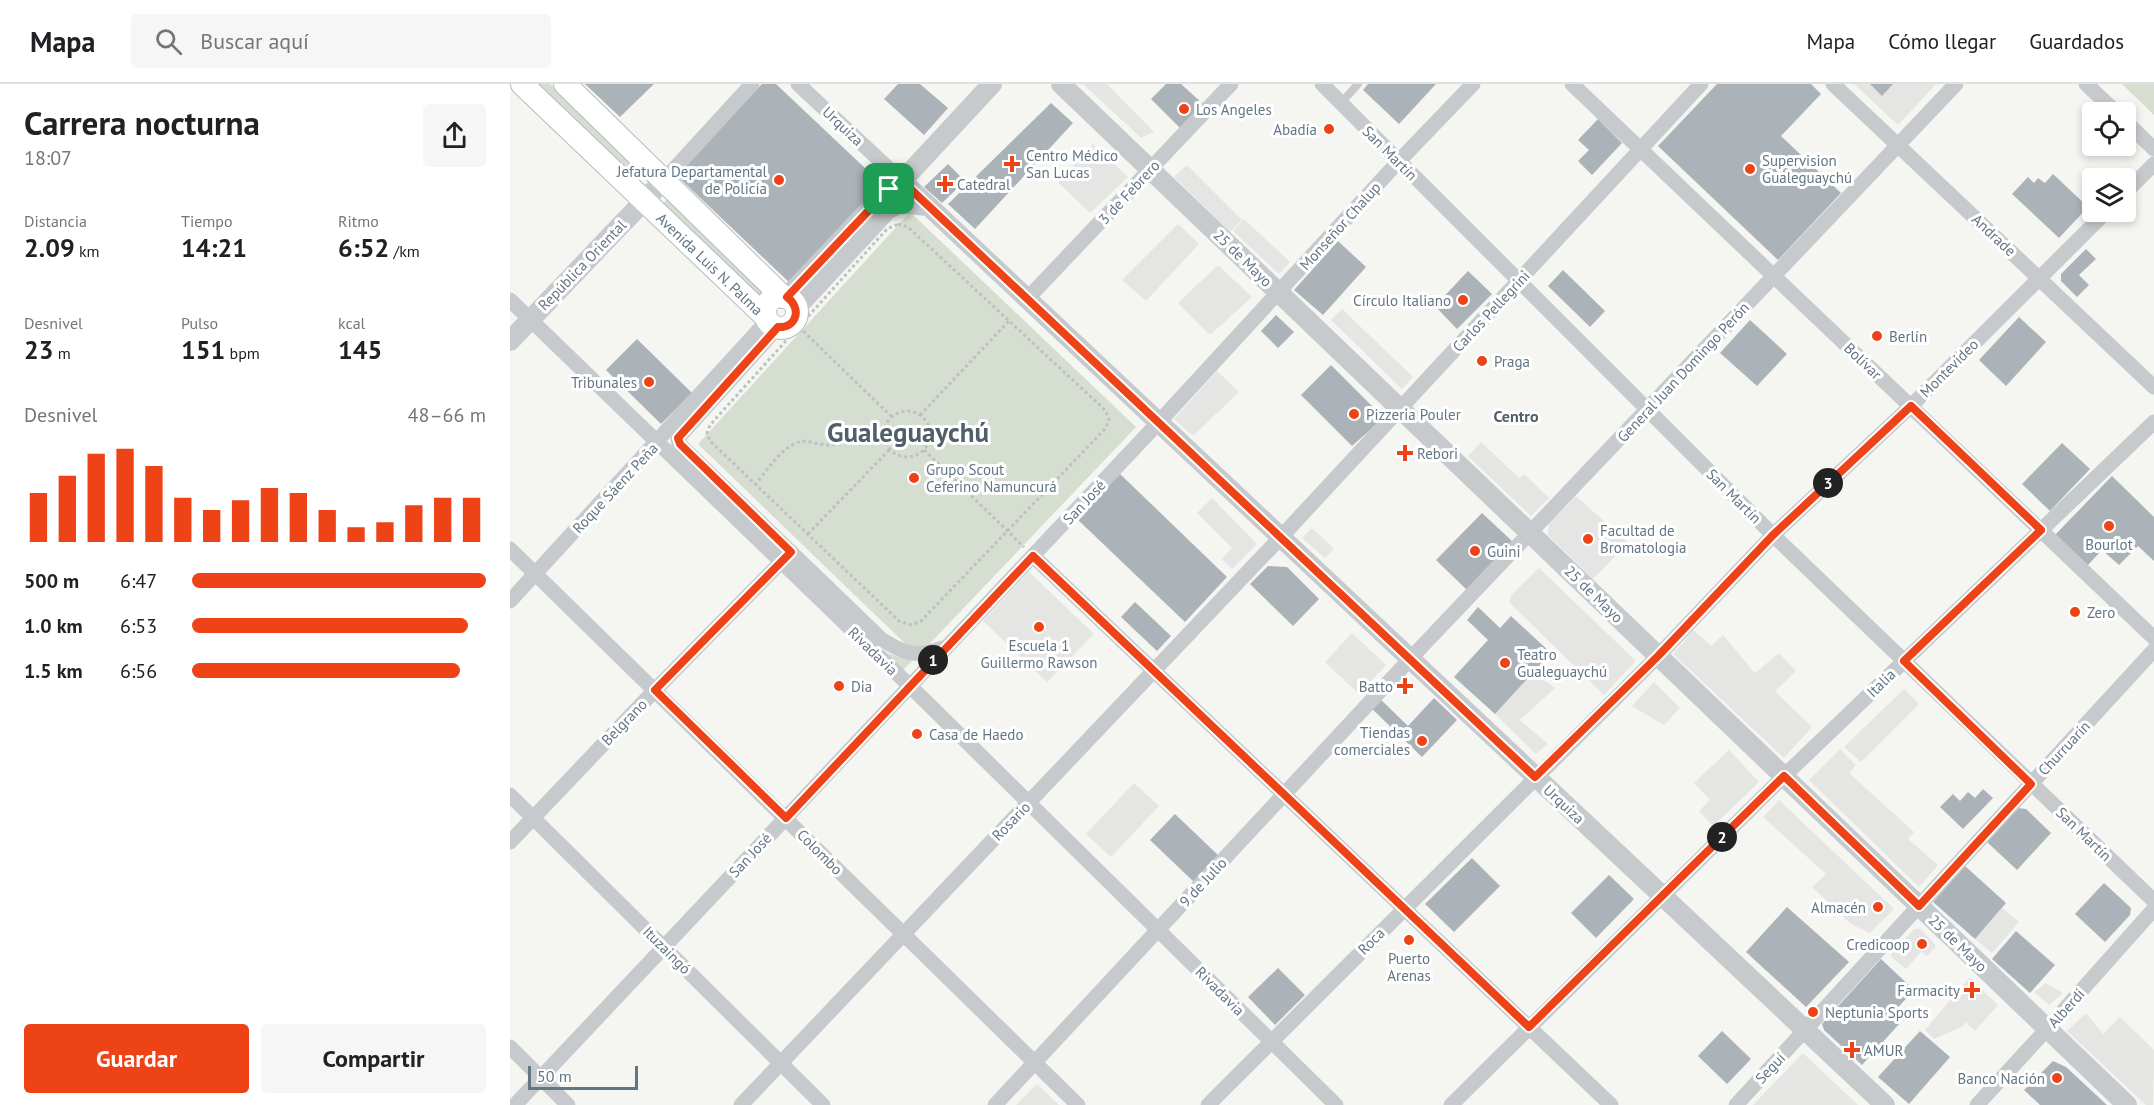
<!DOCTYPE html>
<html lang="es">
<meta charset="utf-8">
<style>
:root{--surface:#fff;--page:#f6f6f6;--text:#202124;--muted:#757577;--line:#e0e0e0;--accent:#ee4217}
body{margin:0;font-family:"PT Sans",sans-serif;background:var(--page);color:var(--text);height:100vh;display:flex;flex-direction:column;font-size:22px;white-space:nowrap}
*{box-sizing:border-box;margin:0}
p{font-size:20px;color:var(--muted)}
.icon{flex:none;width:33px;height:33px;fill:none;stroke:currentColor;stroke-width:2;stroke-linecap:round;stroke-linejoin:round}
.map{position:relative;flex:1;overflow:hidden}
.panel{display:flex;flex-direction:column;background:var(--surface);width:510px}
.panel>*{flex:none}
.controls{position:absolute;left:1572px;top:18px;display:grid;gap:12px}
.controls a{display:grid;place-items:center;width:54px;height:54px;border-radius:6px;background:var(--surface);box-shadow:0 3px 9px #0003;font-size:30px}
.scale{position:absolute;left:18px;bottom:15px;width:110px;box-sizing:border-box;padding-left:6px;border:3px solid #627684;border-top:0;font-size:16px;line-height:21px;white-space:nowrap;color:#627684;-webkit-text-stroke:4px #fff;paint-order:stroke}
.pin{position:absolute;display:grid;place-items:center;width:51px;height:51px;color:#fff;margin:-26px;border-radius:12px;box-shadow:0 3px 9px #0006}
.km{position:absolute;width:30px;height:30px;margin:-15px;border-radius:50%;background:#222;color:#fff;font-size:16px;line-height:30px;text-align:center}
.round{display:grid;place-items:center;flex:none;width:63px;height:63px;border-radius:6px;background:var(--page)}
.headline{display:flex;align-items:center;justify-content:space-between;height:102px;padding:0 24px}
h1{font-size:33px;font-weight:700;line-height:45px}
.stats{display:grid;grid-template-columns:repeat(3,1fr);gap:9px;height:102px;padding:6px 24px}
.stats div{display:grid;align-content:center}
.stats b{font-size:26px;font-weight:700}
.stats small{font-size:16px;font-weight:400}
.stats p{font-size:16px}
.chart{height:168px;padding:12px 24px}
.chart p{display:flex;justify-content:space-between}
.chart svg{width:100%;height:108px;margin-top:6px;stroke:var(--accent);stroke-width:6}
.action{display:flex;gap:12px;margin-top:auto;padding:12px 24px}
.action a{flex:1;height:69px;border-radius:6px;background:var(--accent);color:#fff;font-size:24px;font-weight:700;line-height:69px;text-align:center}
.action a+a{background:var(--page);color:var(--text)}
ul{padding:0 24px;list-style:none;font-size:20px}
li{display:grid;grid-template-columns:96px 72px 1fr;align-items:center;height:45px}
li i{height:15px;border-radius:8px;background:var(--accent)}
header{display:flex;align-items:center;gap:36px;box-sizing:border-box;height:84px;padding:0 30px;background:var(--surface);border-bottom:2px solid var(--line)}
header strong{font-size:28px}
nav{display:flex;gap:33px;margin-inline-start:auto;font-size:21px}
.search{width:420px;height:54px;background:var(--page);display:flex;align-items:center;gap:15px;box-sizing:border-box;padding:0 21px;border-radius:6px;color:var(--muted);font-size:22px}
main{display:flex;flex:1;min-height:0}
.map>svg:first-child{display:block}
.built{fill:#e5e6e4}
.green{fill:#d6ddd1}
.building{fill:#abb3b8}
.lines{fill:none;stroke-linecap:round;stroke-linejoin:round}
.secondary-casing{stroke:#b6bcc0;stroke-width:24}
.path{stroke:#bec0c2;stroke-width:3;stroke-dasharray:3 3;stroke-linecap:butt}
.service{stroke:#c7cacd;stroke-width:8}
.minor{stroke:#c7cacd;stroke-width:15}
.tertiary{stroke:#c7cacd;stroke-width:20}
.secondary{stroke:#fff;stroke-width:22}
.route-casing{stroke:#fff;stroke-width:12}
.route{stroke:#ee4217;stroke-width:8}
.poi-dot{fill:#ee4217;stroke:#fff;stroke-width:2}
.labels{text-anchor:middle;dominant-baseline:central;stroke-width:6;stroke-linejoin:round;paint-order:stroke}
.poi-label{font-size:15px;fill:#627684;stroke:#fff;text-anchor:start}
.street-label{font-size:15px;fill:#627684;stroke:#fff}
.neighbourhood-label{font-size:16px;font-weight:bold;fill:#505f68;stroke:#fff}
.town-label{font-size:27px;font-weight:bold;fill:#505f68;stroke:#fff}
</style>
<header>
<strong>Mapa</strong>
<div class="search"><svg class="icon" aria-label="search" viewBox="0 0 24 24"><circle cx="10" cy="10" r="6"/><path d="M15 15l6 6"/></svg>Buscar aquí</div>
<nav><a>Mapa</a><a>Cómo llegar</a><a>Guardados</a></nav>
</header>
<main>
<section class="panel">
<div class="headline"><div><h1>Carrera nocturna</h1><p>18:07</p></div><a class="round"><svg class="icon" aria-label="share" viewBox="0 0 24 24"><path d="M12 15V3M7 8l5-5 5 5M5 13v7h14v-7"/></svg></a></div>
<div class="stats">
<div><p>Distancia</p><b>2.09<small> km</small></b></div>
<div><p>Tiempo</p><b>14:21</b></div>
<div><p>Ritmo</p><b>6:52<small> /km</small></b></div>
</div>
<div class="stats">
<div><p>Desnivel</p><b>23<small> m</small></b></div>
<div><p>Pulso</p><b>151<small> bpm</small></b></div>
<div><p>kcal</p><b>145</b></div>
</div>
<div class="chart"><p><span>Desnivel</span>48–66 m</p>
<svg viewBox="0 0 160 44" preserveAspectRatio="none"><path d="M5 44V24M15 44V17M25 44V8M35 44V6M45 44V13M55 44V26M65 44V31M75 44V27M85 44V22M95 44V24M105 44V31M115 44V38M125 44V36M135 44V29M145 44V26M155 44V26"/></svg>
</div>
<ul>
<li><b>500 m</b>6:47<i style="width:100%"></i></li>
<li><b>1.0 km</b>6:53<i style="width:94%"></i></li>
<li><b>1.5 km</b>6:56<i style="width:91%"></i></li>
</ul>
<div class="action"><a>Guardar</a><a>Compartir</a></div>
</section>
<div class="map">
<svg width="1644" height="1021" viewBox="0 0 1644 1021">
<rect width="100%" height="100%" fill="#f5f5f1"/>
<g class="built">
<path d="M 573,0 L 597,0 L 644,48 L 631,54 Z"/>
<path d="M 1344,0 L 1426,0 L 1388,41 Z"/>
<path d="M 583,60 L 618,93 L 580,129 L 548,98 Z"/>
<path d="M 677,81 L 732,136 L 720,148 L 664,93 Z"/>
<path d="M 734,135 L 780,178 L 769,190 L 723,147 Z"/>
<path d="M 668,140 L 689,160 L 636,217 L 612,196 Z"/>
<path d="M 708,181 L 742,213 L 700,251 L 668,219 Z"/>
<path d="M 832,225 L 903,293 L 892,305 L 821,236 Z"/>
<path d="M 707,287 L 729,308 L 683,352 L 664,335 Z"/>
<path d="M 971,358 L 1009,394 L 1014,390 L 1039,414 L 1021,432 L 958,372 Z"/>
<path d="M 1066,412 L 1118,459 L 1083,495 L 1038,451 L 1039,440 Z"/>
<path d="M 702,414 L 747,460 L 722,485 L 712,475 L 722,464 L 687,429 Z"/>
<path d="M 802,444 L 824,465 L 815,474 L 792,454 Z"/>
<path d="M 1029,484 L 1126,577 L 1094,611 L 999,518 L 1002,510 Z"/>
<path d="M 519,488 L 584,550 L 537,598 L 473,537 Z"/>
<path d="M 1184,546 L 1201,562 L 1213,551 L 1245,589 L 1269,569 L 1286,587 L 1265,607 L 1302,643 L 1274,674 L 1163,570 Z"/>
<path d="M 842,549 L 876,581 L 849,610 L 815,578 Z"/>
<path d="M 1023,589 L 1045,604 L 1010,636 L 1038,660 L 1026,670 L 985,630 Z"/>
<path d="M 1144,598 L 1170,624 L 1154,641 L 1122,622 Z"/>
<path d="M 1394,605 L 1409,620 L 1351,678 L 1334,663 Z"/>
<path d="M 1330,665 L 1346,681 L 1339,689 L 1404,748 L 1398,755 L 1428,781 L 1409,803 L 1299,696 Z"/>
<path d="M 1219,666 L 1249,698 L 1203,742 L 1189,727 L 1200,716 L 1184,699 Z"/>
<path d="M 624,699 L 649,722 L 601,773 L 576,750 Z"/>
<path d="M 1269,716 L 1384,825 L 1360,849 L 1341,840 L 1302,803 L 1316,790 L 1253,733 Z"/>
<path d="M 1492,824 L 1509,838 L 1482,869 L 1465,855 Z"/>
<path d="M 1404,845 L 1411,845 L 1426,862 L 1417,872 L 1411,868 L 1396,885 L 1380,872 Z"/>
<path d="M 1459,894 L 1488,921 L 1465,947 L 1456,938 L 1452,943 L 1424,955 L 1415,946 Z"/>
<path d="M 1536,899 L 1553,909 L 1539,921 L 1524,908 Z"/>
<path d="M 1576,929 L 1593,950 L 1610,933 L 1644,966 L 1643,1021 L 1636,1021 L 1557,947 Z"/>
<path d="M 1293,969 L 1348,1021 L 1349,1021 L 1243,1021 Z"/>
<path d="M 527,1000 L 549,1021 L 506,1021 Z"/>
</g>
<g class="green">
<path d="M 24,0 L 40,0 L 129,85 L 121,93 Z"/>
<path d="M 1612,0 L 1644,0 L 1644,31 Z"/>
<path d="M 159,113 L 256,206 L 248,214 L 151,122 Z"/>
<path d="M 400,128 L 626,343 L 408,572 L 188,360 Z"/>
<path d="M 377,569 L 402,577 L 393,586 Z"/>
</g>
<g class="building">
<path d="M 75,0 L 144,0 L 110,33 Z"/>
<path d="M 252,0 L 266,0 L 374,102 L 282,201 L 165,90 Z"/>
<path d="M 388,0 L 410,0 L 438,24 L 414,51 L 374,15 Z"/>
<path d="M 656,0 L 671,0 L 693,20 L 670,44 L 641,15 Z"/>
<path d="M 858,0 L 926,0 L 889,40 L 853,6 Z"/>
<path d="M 1207,0 L 1301,0 L 1311,10 L 1271,52 L 1331,109 L 1268,176 L 1148,62 Z"/>
<path d="M 1360,0 L 1383,0 L 1372,12 Z"/>
<path d="M 541,19 L 563,39 L 465,145 L 438,120 Z"/>
<path d="M 1088,35 L 1112,59 L 1082,91 L 1068,77 L 1079,66 L 1068,56 Z"/>
<path d="M 438,80 L 455,97 L 432,119 L 414,103 Z"/>
<path d="M 1543,90 L 1578,123 L 1549,154 L 1502,110 L 1518,93 L 1524,99 L 1528,94 L 1535,99 Z"/>
<path d="M 828,157 L 856,183 L 813,231 L 784,206 Z"/>
<path d="M 1576,165 L 1586,175 L 1569,191 L 1579,201 L 1567,213 L 1551,197 L 1551,190 Z"/>
<path d="M 1053,186 L 1095,227 L 1080,243 L 1038,202 Z"/>
<path d="M 958,187 L 982,210 L 947,245 L 925,222 Z"/>
<path d="M 766,231 L 784,248 L 768,264 L 751,247 Z"/>
<path d="M 1509,233 L 1536,258 L 1496,302 L 1469,276 Z"/>
<path d="M 1240,236 L 1277,270 L 1247,302 L 1210,269 Z"/>
<path d="M 127,255 L 182,309 L 151,340 L 96,286 Z"/>
<path d="M 821,281 L 869,329 L 869,338 L 842,362 L 791,311 Z"/>
<path d="M 1552,359 L 1580,385 L 1540,427 L 1512,400 Z"/>
<path d="M 609,389 L 717,493 L 675,538 L 566,434 Z"/>
<path d="M 1602,392 L 1644,433 L 1644,477 L 1628,462 L 1609,481 L 1592,466 L 1576,483 L 1544,452 Z"/>
<path d="M 972,429 L 1003,458 L 957,506 L 926,476 Z"/>
<path d="M 758,482 L 777,483 L 809,515 L 783,542 L 740,500 Z"/>
<path d="M 625,518 L 661,552 L 647,567 L 611,533 Z"/>
<path d="M 968,523 L 990,544 L 1001,532 L 1041,569 L 985,630 L 944,593 L 978,556 L 957,536 Z"/>
<path d="M 867,612 L 898,642 L 924,614 L 947,636 L 912,673 L 858,621 Z"/>
<path d="M 1473,705 L 1483,714 L 1453,745 L 1430,723 L 1443,710 L 1450,717 L 1458,708 L 1465,714 Z"/>
<path d="M 1508,724 L 1516,725 L 1541,749 L 1507,786 L 1477,758 Z"/>
<path d="M 665,730 L 709,772 L 684,798 L 640,756 Z"/>
<path d="M 962,774 L 990,802 L 944,848 L 915,820 Z"/>
<path d="M 1455,782 L 1496,819 L 1465,855 L 1423,818 Z"/>
<path d="M 1099,791 L 1124,815 L 1086,854 L 1061,829 Z"/>
<path d="M 1594,799 L 1621,824 L 1620,831 L 1595,858 L 1565,830 Z"/>
<path d="M 1277,823 L 1339,878 L 1296,923 L 1236,868 Z"/>
<path d="M 1506,847 L 1545,881 L 1520,909 L 1482,875 Z"/>
<path d="M 1371,875 L 1404,906 L 1381,931 L 1390,939 L 1352,981 L 1314,946 L 1312,940 Z"/>
<path d="M 768,884 L 795,911 L 765,941 L 738,913 Z"/>
<path d="M 1212,947 L 1241,975 L 1217,1000 L 1188,972 Z"/>
<path d="M 1410,947 L 1440,973 L 1399,1020 L 1368,993 Z"/>
<path d="M 1543,977 L 1556,983 L 1597,1021 L 1530,1021 L 1514,1006 Z"/>
</g>
<g class="lines">
<g class="secondary-casing">
<g id="secondary">
<path id="s1" d="M 12,0 L 256,233"/>
<path d="M 55,0 L 273,213"/>
<circle cx="271" cy="228" r="16"/>
</g>
</g>
<g class="path">
<path d="M 388,140 L 398,143 L 595,326 L 599,335 L 596,344 L 411,537 L 401,541 L 389,537 L 200,357 L 197,349 L 200,341 L 377,145 Z"/>
<path d="M 289,243 L 382,333"/>
<circle cx="397" cy="350" r="23"/>
<path d="M 410,331 L 499,237"/>
<path d="M 414,366 L 514,463"/>
<path d="M 245,401 C 256,388 268,368 284,360 C 295,354 304,360 315,361 C 329,362 360,353 375,349"/>
<path d="M 298,450 L 380,365"/>
</g>
<path class="service" d="M 831,19 L 848,0"/>
<g class="minor">
<path d="M 288,0 L 392,97"/>
<path d="M 812,0 L 1263,451 L 1644,817"/>
<path d="M 1062,0 L 1644,554"/>
<path d="M 1323,0 L 1644,303"/>
<path d="M 1576,0 L 1606,28"/>
<path d="M 1616,38 L 1644,65"/>
<path d="M 154,96 L 242,0"/>
<path d="M 1616,108 L 1644,80"/>
<path d="M 517,215 L 721,0"/>
<path d="M 0,216 L 400,602 L 826,1021"/>
<path d="M 268,243 L 168,354 L 169,360 L 371,555 C 395,570 405,574 432,564"/>
<path d="M 0,465 L 568,1021"/>
<path d="M 523,472 L 1101,1021"/>
<path d="M 0,517 L 258,236"/>
<path d="M 0,711 L 313,1021"/>
<path d="M 0,758 L 145,606 L 277,472"/>
<path d="M 0,963 L 58,1021"/>
<path d="M 5,1021 L 649,338 L 888,78 L 963,0"/>
<path d="M 231,1021 L 771,453 L 1191,0"/>
<path d="M 485,1021 L 900,575 L 1446,0"/>
<path d="M 698,1021 L 1148,572 L 1263,451 L 1401,322 L 1596,128"/>
<path d="M 941,1021 L 1274,692 L 1644,338"/>
<path d="M 1226,1021 L 1644,566"/>
<path d="M 1467,1021 L 1537,945 L 1644,825"/>
</g>
<g class="tertiary">
<path d="M 551,0 L 1617,1021"/>
<path d="M 392,97 L 1375,1021"/>
<path d="M 277,213 L 379,105 L 392,97 L 482,0"/>
<path d="M 286,224 L 378,125 L 390,119 L 417,122"/>
<path d="M 0,257 L 154,96"/>
</g>
<use href="#secondary" class="secondary"/>
</g>
<g class="lines">
<g class="route-casing">
<path id="route" d="M 392,97 L 1025,693 L 1148,572 L 1263,451 L 1401,322 L 1531,446 L 1394,577 L 1521,700 L 1409,822 L 1274,692 L 1019,943 L 523,472 L 276,734 L 145,606 L 281,468 L 170,360 L 168,354 L 268,243 C 287,244 292,224 277,213 L 379,105 Z"/>
</g>
<use href="#route" class="route"/>
</g>
<g class="poi-dot">
<circle cx="674" cy="25" r="6"/>
<circle cx="819" cy="45" r="6"/>
<path d="M499 71h6v6h6v6h-6v6h-6v-6h-6v-6h6z"/>
<circle cx="1240" cy="85" r="6"/>
<circle cx="269" cy="96" r="6"/>
<path d="M432 91h6v6h6v6h-6v6h-6v-6h-6v-6h6z"/>
<circle cx="953" cy="216" r="6"/>
<circle cx="1367" cy="252" r="6"/>
<circle cx="972" cy="277" r="6"/>
<circle cx="139" cy="298" r="6"/>
<circle cx="844" cy="330" r="6"/>
<path d="M892 360h6v6h6v6h-6v6h-6v-6h-6v-6h6z"/>
<circle cx="404" cy="394" r="6"/>
<circle cx="1599" cy="442" r="6"/>
<circle cx="1078" cy="455" r="6"/>
<circle cx="965" cy="467" r="6"/>
<circle cx="1565" cy="528" r="6"/>
<circle cx="529" cy="543" r="6"/>
<circle cx="995" cy="579" r="6"/>
<circle cx="329" cy="602" r="6"/>
<path d="M892 593h6v6h6v6h-6v6h-6v-6h-6v-6h6z"/>
<circle cx="407" cy="650" r="6"/>
<circle cx="912" cy="657" r="6"/>
<circle cx="1368" cy="823" r="6"/>
<circle cx="899" cy="856" r="6"/>
<circle cx="1412" cy="860" r="6"/>
<path d="M1459 897h6v6h6v6h-6v6h-6v-6h-6v-6h6z"/>
<circle cx="1303" cy="928" r="6"/>
<path d="M1339 957h6v6h6v6h-6v6h-6v-6h-6v-6h6z"/>
<circle cx="1547" cy="994" r="6"/>
</g>
<g class="labels">
<g class="poi-label">
<text x="686" y="25">Los Angeles</text>
<text x="807" y="45" text-anchor="end">Abadía</text>
<text x="516" y="71">Centro Médico<tspan x="516" dy="17">San Lucas</tspan></text>
<text x="1252" y="76">Supervision<tspan x="1252" dy="17">Gualeguaychú</tspan></text>
<text x="257" y="87" text-anchor="end">Jefatura Departamental<tspan x="257" dy="17">de Policía</tspan></text>
<text x="447" y="100">Catedral</text>
<text x="941" y="216" text-anchor="end">Círculo Italiano</text>
<text x="1379" y="252">Berlín</text>
<text x="984" y="277">Praga</text>
<text x="127" y="298" text-anchor="end">Tribunales</text>
<text x="856" y="330">Pizzeria Pouler</text>
<text x="907" y="369">Rebori</text>
<text x="416" y="385">Grupo Scout<tspan x="416" dy="17">Ceferino Namuncurá</tspan></text>
<text x="1090" y="446">Facultad de<tspan x="1090" dy="17">Bromatologia</tspan></text>
<text x="1599" y="460" text-anchor="middle">Bourlot</text>
<text x="977" y="467">Guini</text>
<text x="1577" y="528">Zero</text>
<text x="529" y="561" text-anchor="middle">Escuela 1<tspan x="529" dy="17">Guillermo Rawson</tspan></text>
<text x="1007" y="570">Teatro<tspan x="1007" dy="17">Gualeguaychú</tspan></text>
<text x="341" y="602">Dia</text>
<text x="883" y="602" text-anchor="end">Batto</text>
<text x="900" y="648" text-anchor="end">Tiendas<tspan x="900" dy="17">comerciales</tspan></text>
<text x="419" y="650">Casa de Haedo</text>
<text x="1356" y="823" text-anchor="end">Almacén</text>
<text x="1400" y="860" text-anchor="end">Credicoop</text>
<text x="899" y="874" text-anchor="middle">Puerto<tspan x="899" dy="17">Arenas</tspan></text>
<text x="1450" y="906" text-anchor="end">Farmacity</text>
<text x="1315" y="928">Neptunia Sports</text>
<text x="1354" y="966">AMUR</text>
<text x="1535" y="994" text-anchor="end">Banco Nación</text>
</g>
<g class="street-label">
<text transform="translate(333 42) rotate(43)">Urquiza</text>
<text transform="translate(880 69) rotate(45)">San Martín</text>
<text transform="translate(619 108) rotate(-47)">3 de Febrero</text>
<text transform="translate(830 142) rotate(-48)">Monseñor Chalup</text>
<text transform="translate(1484 151) rotate(43)">Andrade</text>
<text transform="translate(733 174) rotate(44)">25 de Mayo</text>
<text stroke="none"><textPath href="#s1" startOffset="260">Avenida Luis N. Palma</textPath></text>
<text transform="translate(72 181) rotate(-46)">República Oriental</text>
<text transform="translate(981 227) rotate(-47)">Carlos Pellegrini</text>
<text transform="translate(1353 277) rotate(44)">Bolívar</text>
<text transform="translate(1439 284) rotate(-45)">Montevideo</text>
<text transform="translate(1173 288) rotate(-47)">General Juan Domingo Perón</text>
<text transform="translate(105 404) rotate(-47)">Roque Sáenz Peña</text>
<text transform="translate(1224 412) rotate(45)">San Martín</text>
<text transform="translate(574 418) rotate(-47)">San José</text>
<text transform="translate(1084 510) rotate(44)">25 de Mayo</text>
<text transform="translate(363 567) rotate(44)">Rivadavia</text>
<text transform="translate(1371 599) rotate(-44)">Italia</text>
<text transform="translate(114 638) rotate(-46)">Belgrano</text>
<text transform="translate(1554 664) rotate(-47)">Churruarín</text>
<text transform="translate(1054 720) rotate(43)">Urquiza</text>
<text transform="translate(501 737) rotate(-46)">Rosario</text>
<text transform="translate(1574 750) rotate(44)">San Martín</text>
<text transform="translate(310 768) rotate(45)">Colombo</text>
<text transform="translate(240 771) rotate(-47)">San José</text>
<text transform="translate(693 798) rotate(-47)">9 de Julio</text>
<text transform="translate(861 857) rotate(-45)">Roca</text>
<text transform="translate(1448 859) rotate(44)">25 de Mayo</text>
<text transform="translate(157 866) rotate(45)">Ituzaingó</text>
<text transform="translate(710 907) rotate(45)">Rivadavia</text>
<text transform="translate(1556 924) rotate(-48)">Alberdi</text>
<text transform="translate(1260 984) rotate(-47)">Seguí</text>
</g>
<g class="neighbourhood-label">
<text x="1006" y="332">Centro</text>
</g>
<g class="town-label">
<text x="398" y="348">Gualeguaychú</text>
</g>
</g>
</svg>
<div class="controls">
<a><svg class="icon" aria-label="locate" viewBox="0 0 24 24"><circle cx="12" cy="12" r="6"/><path d="M12 2v4M12 18v4M2 12h4M18 12h4"/></svg></a>
<a><svg class="icon" aria-label="layers" viewBox="0 0 24 24"><path d="M12 4l9 5-9 5-9-5zM3 14l9 5 9-5"/></svg></a>
</div>
<div class="scale">50 m</div>
<div class="pin" style="left:379px;top:105px;background:#1e9e55"><svg class="icon" aria-label="arrive" viewBox="0 0 24 24"><path d="M6 21V4h12l-3 4 3 4H6"/></svg></div>
<b class="km" style="left:423px;top:576px">1</b>
<b class="km" style="left:1212px;top:753px">2</b>
<b class="km" style="left:1318px;top:399px">3</b>
</div>
</main>
